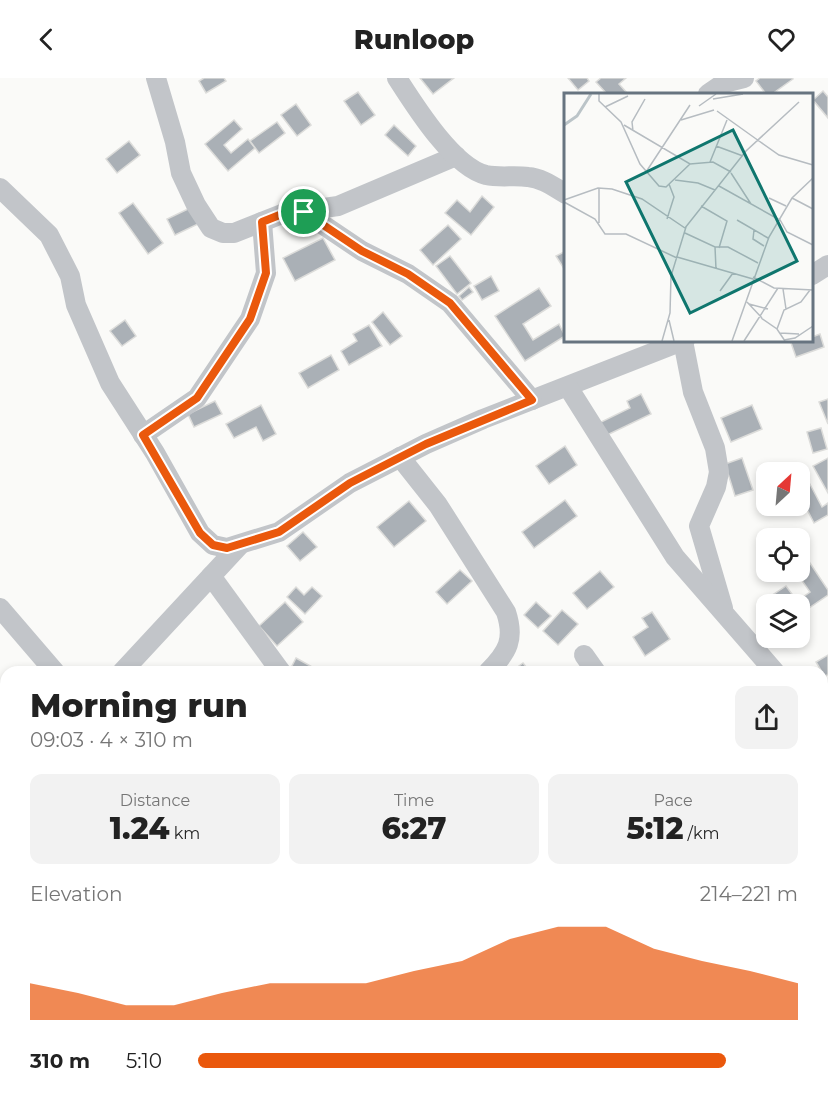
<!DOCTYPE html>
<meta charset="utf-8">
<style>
:root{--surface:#fff;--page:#f2f2f2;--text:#222;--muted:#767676;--accent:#ea580c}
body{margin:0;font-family:Montserrat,sans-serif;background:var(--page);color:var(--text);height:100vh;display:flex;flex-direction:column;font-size:22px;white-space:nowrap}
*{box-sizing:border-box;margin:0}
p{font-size:20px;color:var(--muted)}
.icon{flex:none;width:33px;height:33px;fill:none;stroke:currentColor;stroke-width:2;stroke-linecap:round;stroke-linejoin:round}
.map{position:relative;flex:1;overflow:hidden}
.panel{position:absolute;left:0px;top:588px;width:828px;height:429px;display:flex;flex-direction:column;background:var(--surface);border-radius:18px 18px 0 0;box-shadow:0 3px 9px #0003}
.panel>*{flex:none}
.needle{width:39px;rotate:26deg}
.tools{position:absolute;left:756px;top:384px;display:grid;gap:12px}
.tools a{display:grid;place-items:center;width:54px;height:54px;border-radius:12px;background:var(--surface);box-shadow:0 3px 9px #0003;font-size:30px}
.pin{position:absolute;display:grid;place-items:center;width:51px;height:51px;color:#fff;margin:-26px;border:3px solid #fff;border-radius:50%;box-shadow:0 2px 6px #0007}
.round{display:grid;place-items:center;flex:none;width:63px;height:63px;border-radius:12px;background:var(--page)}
.headline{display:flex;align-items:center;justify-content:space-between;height:102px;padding:0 30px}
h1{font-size:33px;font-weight:800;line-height:45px}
.figures{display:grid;grid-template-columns:repeat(3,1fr);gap:9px;height:102px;padding:6px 30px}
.figures div{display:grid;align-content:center;border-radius:12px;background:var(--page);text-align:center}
.figures b{font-size:30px;font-weight:800}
.figures small{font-size:16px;font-weight:400}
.figures p{font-size:16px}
.chart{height:168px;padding:12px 30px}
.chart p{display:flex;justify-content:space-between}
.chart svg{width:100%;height:108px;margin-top:6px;fill:var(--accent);opacity:.7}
ul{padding:0 30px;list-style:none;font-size:20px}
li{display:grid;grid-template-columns:96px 72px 1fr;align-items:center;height:45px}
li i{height:15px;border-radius:8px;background:var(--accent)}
header{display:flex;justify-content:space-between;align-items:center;height:78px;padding:0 30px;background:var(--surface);font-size:27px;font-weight:800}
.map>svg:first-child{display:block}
.building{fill:#aab0b6;stroke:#dcdcda;stroke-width:1.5}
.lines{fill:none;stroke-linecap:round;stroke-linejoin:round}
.minor{stroke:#c2c5c9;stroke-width:20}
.route-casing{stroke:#fff;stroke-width:12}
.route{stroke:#ea580c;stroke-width:8}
.inset-river{fill:none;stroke:#bbc4c8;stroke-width:3}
.inset-road{fill:none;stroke:#b6bcc1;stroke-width:1.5}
.view{fill:#0f766e;fill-opacity:0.15;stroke:#0f766e;stroke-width:3}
.inset-edge{fill:none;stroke:#677480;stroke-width:3}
</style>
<header><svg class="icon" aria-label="back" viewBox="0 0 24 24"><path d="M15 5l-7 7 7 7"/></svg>Runloop<svg class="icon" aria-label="heart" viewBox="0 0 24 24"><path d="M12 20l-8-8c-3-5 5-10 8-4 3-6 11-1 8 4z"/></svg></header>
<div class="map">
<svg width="828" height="1017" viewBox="0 0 828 1017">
<rect width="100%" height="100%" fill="#fafaf8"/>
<g class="building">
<path d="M 204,0 L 224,0 L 226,3 L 206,15 L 199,3 Z"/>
<path d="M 420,0 L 454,0 L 433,16 Z"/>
<path d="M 568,0 L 587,0 L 589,3 L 578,12 Z"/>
<path d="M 601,0 L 626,0 L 619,6 L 628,16 L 607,16 L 596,4 Z"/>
<path d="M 760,0 L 792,0 L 793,1 L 772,16 L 766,16 L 756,3 Z"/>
<path d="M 823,13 L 828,19 L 828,40 L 813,22 Z"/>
<path d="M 358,14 L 375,37 L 361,47 L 344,23 Z"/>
<path d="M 296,26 L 311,47 L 297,58 L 281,37 Z"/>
<path d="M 234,42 L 242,51 L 224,67 L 231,75 L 248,61 L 255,70 L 228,93 L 205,66 Z"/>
<path d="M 277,44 L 285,55 L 259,75 L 250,63 Z"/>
<path d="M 394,47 L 416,68 L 408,78 L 385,57 Z"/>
<path d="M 129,63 L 140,77 L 117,95 L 106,81 Z"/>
<path d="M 482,118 L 494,129 L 471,157 L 445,135 L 457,122 L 470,134 Z"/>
<path d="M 133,125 L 163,165 L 148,176 L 119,135 Z"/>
<path d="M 190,130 L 198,146 L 175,157 L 167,141 Z"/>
<path d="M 448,147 L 461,161 L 433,187 L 420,172 Z"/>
<path d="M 323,160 L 335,182 L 295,203 L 283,180 Z"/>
<path d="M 566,173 L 566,194 L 556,178 Z"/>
<path d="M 450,178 L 471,205 L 457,216 L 436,188 Z"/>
<path d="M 491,198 L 499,213 L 482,222 L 474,208 Z"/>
<path d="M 469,209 L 473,214 L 462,222 L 459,218 Z"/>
<path d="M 539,210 L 551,228 L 523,246 L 533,262 L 559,246 L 565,258 L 525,283 L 495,238 Z"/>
<path d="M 383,234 L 402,258 L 390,267 L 372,244 Z"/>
<path d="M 125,242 L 136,258 L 122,268 L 110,253 Z"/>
<path d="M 369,247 L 382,268 L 349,287 L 341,273 L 357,263 L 353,256 Z"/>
<path d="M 820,256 L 824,269 L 796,279 L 790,262 L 812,262 L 812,259 Z"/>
<path d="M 331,277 L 339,292 L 308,310 L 299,295 Z"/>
<path d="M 641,316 L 651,336 L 603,359 L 597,346 L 630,330 L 627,323 Z"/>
<path d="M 828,321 L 828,346 L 819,324 Z"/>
<path d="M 215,323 L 222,336 L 194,349 L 188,336 Z"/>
<path d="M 261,327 L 276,356 L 263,363 L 256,349 L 234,360 L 226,346 Z"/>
<path d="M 752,327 L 762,351 L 731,364 L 721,340 Z"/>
<path d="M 821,350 L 827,371 L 813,375 L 807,354 Z"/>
<path d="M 565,368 L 577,387 L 549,406 L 536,388 Z"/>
<path d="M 742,380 L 753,412 L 735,418 L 725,386 Z"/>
<path d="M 828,380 L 828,415 L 813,388 Z"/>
<path d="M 803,393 L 822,429 L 828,425 L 828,437 L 814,445 L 800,418 L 800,395 Z"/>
<path d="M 565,422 L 577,438 L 534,470 L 522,454 Z"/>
<path d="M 409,423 L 426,443 L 394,469 L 377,449 Z"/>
<path d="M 303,454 L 317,469 L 300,483 L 287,468 Z"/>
<path d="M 800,470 L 828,512 L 828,517 L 800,536 L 800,526 L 773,526 L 768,520 L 786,508 L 797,523 L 810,514 L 796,494 L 800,494 Z"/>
<path d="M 460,492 L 472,503 L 447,526 L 436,514 Z"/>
<path d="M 600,493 L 614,509 L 587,531 L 573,515 Z"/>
<path d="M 296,509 L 304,517 L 312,509 L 322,518 L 305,536 L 287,519 Z"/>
<path d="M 285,524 L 303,544 L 277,568 L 259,548 Z"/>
<path d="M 536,524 L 551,538 L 538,550 L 524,537 Z"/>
<path d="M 562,532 L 578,546 L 558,567 L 543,553 Z"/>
<path d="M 652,534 L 670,561 L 645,578 L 633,559 L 648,549 L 642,540 Z"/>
<path d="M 828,577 L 828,596 L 825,599 L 816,584 Z"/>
<path d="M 296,580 L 316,591 L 315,594 L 289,594 Z"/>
<path d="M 523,585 L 530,594 L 511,594 Z"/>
<path d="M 828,819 L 828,835 L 826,836 L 822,830 L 822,823 Z"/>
<path d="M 824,873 L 828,877 L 828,902 L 822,895 Z"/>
<path d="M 828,930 L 828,957 L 822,950 L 822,935 Z"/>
<path d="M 286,1011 L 294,1011 L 302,1017 L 282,1017 Z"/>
<path d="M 756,1011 L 774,1011 L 770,1017 L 752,1017 Z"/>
</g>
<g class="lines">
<g class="minor">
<path d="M 156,0 L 175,64 L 181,95 L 196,127 L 211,150 L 223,155 L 234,155 L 282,136 L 338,128 L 456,78"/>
<path d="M 397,0 C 415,28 453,89 486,97 C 500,100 514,97 528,99 C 542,100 554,109 566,116"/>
<path d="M 708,16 L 724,5 L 744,0"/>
<path d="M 0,110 L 49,157 L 70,198 L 76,227 L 110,305 L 155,375 L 200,455 L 213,467 L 227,470 L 279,454 L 350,405 L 426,366 L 483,341 L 685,262"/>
<path d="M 304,134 L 362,173 L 408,196 L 450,225 L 532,322"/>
<path d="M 812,197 L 828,187"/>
<path d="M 683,263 L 693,314 L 715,370 L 719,394 L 716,409 L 699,448 L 723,530"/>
<path d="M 568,309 L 675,479 L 775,594"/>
<path d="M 143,357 L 197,320 L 250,241 L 266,195 L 262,144"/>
<path d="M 400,379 L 438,427 L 506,534 C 515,561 508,574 488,594"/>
<path d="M 211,498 L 281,594"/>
<path d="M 0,530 L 55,594"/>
<path d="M 584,577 L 596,594"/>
<path d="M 122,594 L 239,468"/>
<path d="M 822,661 L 828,671"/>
<path d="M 822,711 L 828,707"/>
<path d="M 0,722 L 6,715"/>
<path d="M 525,1011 L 529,1017"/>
<path d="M 481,1017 L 486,1011"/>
</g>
</g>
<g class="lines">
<g class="route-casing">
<path id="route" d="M 304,134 L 362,173 L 408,196 L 450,225 L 532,322 L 426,366 L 350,405 L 279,454 L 227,470 L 213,467 L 200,455 L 143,357 L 197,320 L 250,241 L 266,195 L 262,144 L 282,136 Z"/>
</g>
<use href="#route" class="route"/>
</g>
<g transform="translate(564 15)">
<rect width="249" height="249" fill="#fafaf8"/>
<path class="inset-river" d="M 0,32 L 13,23 L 27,1"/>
<path class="inset-road" d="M 35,1 L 35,8 L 57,29 L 76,71 L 95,93 L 102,94 L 126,71M 149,6 L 179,1M 135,13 L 152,1M 41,14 L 64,3M 153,18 L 195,48M 117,27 L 150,17M 60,32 L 126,71 L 149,69 L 167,79M 69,38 L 68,29 L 81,6M 195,48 L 215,62 L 249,72M 152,53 L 179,63M 146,69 L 163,27M 82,79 L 126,12M 167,80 L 187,111M 111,87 L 134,90 L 151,97M 155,93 L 214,126M 35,95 L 35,130M 205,105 L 222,113M 228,105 L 249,116M 0,107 L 34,95 L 48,96 L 78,106 L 121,135 L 182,58 L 235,9M 0,109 L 31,126 L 41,141 L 62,141 L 113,165M 137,113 L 163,128 L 155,155M 215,125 L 223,139 L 249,152M 103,126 L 110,104 L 105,91M 173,127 L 204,145M 190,137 L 189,146 L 200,153M 121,140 L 151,154 L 164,154 L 194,170M 151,154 L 152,176M 113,164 L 189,186M 189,184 L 210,195 L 249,197M 219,196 L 222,216M 156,198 L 169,180M 183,209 L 198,225M 185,211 L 204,216M 197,225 L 213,236 L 221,248M 105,227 L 110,248M 213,236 L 220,217 L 237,209 L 246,197M 216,240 L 235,241M 220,247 L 231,245 L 249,233M 98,248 L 106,220 L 107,183 L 122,134M 168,248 L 205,144 L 228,105 L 249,85M 180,248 L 214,195"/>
<path class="view" d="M 169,37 L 233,168 L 126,220 L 62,89 Z"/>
<rect width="249" height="249" class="inset-edge"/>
</g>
</svg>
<div class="tools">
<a><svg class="needle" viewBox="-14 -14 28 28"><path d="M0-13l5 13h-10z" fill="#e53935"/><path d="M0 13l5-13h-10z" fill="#767676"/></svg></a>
<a><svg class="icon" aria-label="locate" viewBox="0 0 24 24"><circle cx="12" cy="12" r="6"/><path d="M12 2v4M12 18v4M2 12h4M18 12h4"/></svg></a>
<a><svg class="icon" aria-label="layers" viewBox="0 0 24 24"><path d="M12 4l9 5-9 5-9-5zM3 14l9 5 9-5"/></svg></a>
</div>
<div class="pin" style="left:304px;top:134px;background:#1e9e55"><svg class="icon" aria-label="arrive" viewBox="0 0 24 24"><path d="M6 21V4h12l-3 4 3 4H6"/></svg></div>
<section class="panel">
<div class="headline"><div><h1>Morning run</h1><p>09:03 · 4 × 310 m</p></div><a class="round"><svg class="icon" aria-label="share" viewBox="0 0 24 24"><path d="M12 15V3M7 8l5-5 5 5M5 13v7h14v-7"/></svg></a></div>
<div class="figures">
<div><p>Distance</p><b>1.24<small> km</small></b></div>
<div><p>Time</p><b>6:27</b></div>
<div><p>Pace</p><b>5:12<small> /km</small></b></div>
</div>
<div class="chart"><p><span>Elevation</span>214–221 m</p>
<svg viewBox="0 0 160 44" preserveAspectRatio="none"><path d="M0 44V29L10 33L20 38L30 38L40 33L50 29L60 29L70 29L80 24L90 20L100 11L110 6L120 6L130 15L140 20L150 24L160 29V44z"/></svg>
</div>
<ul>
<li><b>310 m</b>5:10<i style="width:88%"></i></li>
</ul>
</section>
</div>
